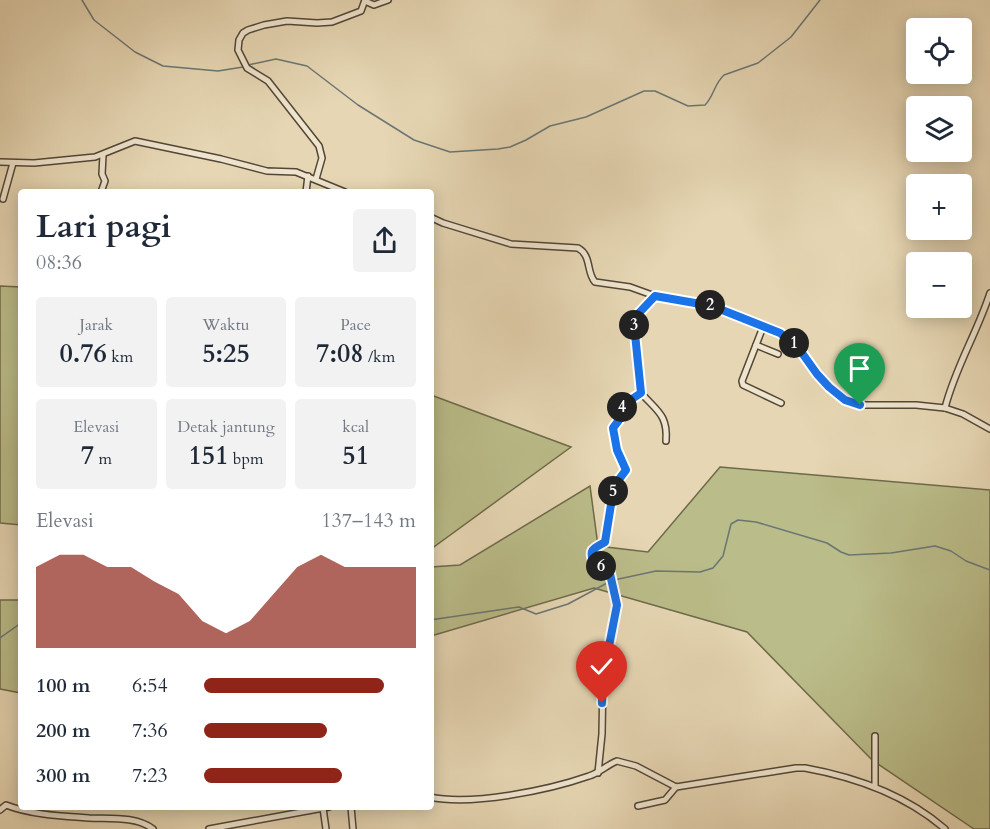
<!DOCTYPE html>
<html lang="id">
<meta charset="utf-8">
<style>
:root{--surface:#fff;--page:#f2f2f3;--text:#1f2937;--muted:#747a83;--accent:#8f2418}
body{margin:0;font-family:Cardo,serif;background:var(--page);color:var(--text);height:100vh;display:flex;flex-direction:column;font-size:22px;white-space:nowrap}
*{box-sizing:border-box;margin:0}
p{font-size:20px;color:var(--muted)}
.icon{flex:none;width:33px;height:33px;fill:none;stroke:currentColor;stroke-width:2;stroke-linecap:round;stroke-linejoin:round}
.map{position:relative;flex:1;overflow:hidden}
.side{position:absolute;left:18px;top:189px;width:416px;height:621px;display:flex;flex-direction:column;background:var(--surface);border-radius:6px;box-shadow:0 3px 15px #0003}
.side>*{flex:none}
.controls{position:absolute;left:906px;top:18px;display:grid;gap:12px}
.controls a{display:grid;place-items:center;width:66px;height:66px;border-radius:6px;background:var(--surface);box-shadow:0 3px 15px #0003;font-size:30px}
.pin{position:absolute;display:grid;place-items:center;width:51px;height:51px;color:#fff;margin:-62px -26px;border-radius:50% 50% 50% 0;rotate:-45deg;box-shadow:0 0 6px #0007}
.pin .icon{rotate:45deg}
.km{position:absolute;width:30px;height:30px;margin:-15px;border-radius:50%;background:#222;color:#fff;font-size:16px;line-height:30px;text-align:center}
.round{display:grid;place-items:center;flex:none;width:63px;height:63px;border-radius:6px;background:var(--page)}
.summary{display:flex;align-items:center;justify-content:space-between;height:102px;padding:0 18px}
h1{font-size:33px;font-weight:700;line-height:45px}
.figures{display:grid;grid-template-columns:repeat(3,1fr);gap:9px;height:102px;padding:6px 18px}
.figures div{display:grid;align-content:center;border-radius:6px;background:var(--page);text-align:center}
.figures b{font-size:26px;font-weight:700}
.figures small{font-size:16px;font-weight:400}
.figures p{font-size:16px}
.chart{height:168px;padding:12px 18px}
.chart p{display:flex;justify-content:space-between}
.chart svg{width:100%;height:108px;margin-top:6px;fill:var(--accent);opacity:.7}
ul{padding:0 18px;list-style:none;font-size:20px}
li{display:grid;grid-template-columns:96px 72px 1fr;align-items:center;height:45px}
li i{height:15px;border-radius:8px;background:var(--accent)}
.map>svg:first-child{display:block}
.green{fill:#babc89;stroke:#6d6a4c;stroke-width:1.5}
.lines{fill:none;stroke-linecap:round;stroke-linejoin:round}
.stream{stroke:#6a7674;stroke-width:1.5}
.street-casing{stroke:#524737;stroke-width:8}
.street{stroke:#efe4ce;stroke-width:5}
.route-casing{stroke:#fff;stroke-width:12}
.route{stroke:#1a73e8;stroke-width:8}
</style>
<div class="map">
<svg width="990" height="829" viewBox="0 0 990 829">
<rect width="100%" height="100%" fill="#e6d6b3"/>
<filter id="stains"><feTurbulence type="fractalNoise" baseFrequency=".00333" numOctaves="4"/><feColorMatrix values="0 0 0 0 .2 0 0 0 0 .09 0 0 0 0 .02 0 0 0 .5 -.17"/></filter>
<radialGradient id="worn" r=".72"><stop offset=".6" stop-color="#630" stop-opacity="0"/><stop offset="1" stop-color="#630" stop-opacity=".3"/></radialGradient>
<g class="green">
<path d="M 0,286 L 21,287 L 21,525 L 0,523 Z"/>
<path d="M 431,395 L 571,447 L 431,549 L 430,549 Z"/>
<path d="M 720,467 L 990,490 L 990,829 L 974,829 L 872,760 L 747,632 L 594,588 L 431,636 L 431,567 L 460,565 L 590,486 L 598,546 L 648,552 Z"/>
<path d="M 0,600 L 21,600 L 21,693 L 0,689 Z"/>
</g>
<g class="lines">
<g class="stream">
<path d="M 82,0 L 94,20 L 135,52 L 163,66 L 218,71 L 243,67"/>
<path d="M 248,65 L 276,59 L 307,66 L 358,105 L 414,140 L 450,152 L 498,149 L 510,147 L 526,140 L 550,126 L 586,117 L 644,91 L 655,91 L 688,106 L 705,105 C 714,96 714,84 724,75 L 758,63 L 791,37 L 820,0"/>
<path d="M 614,580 L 656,571 L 700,572 L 713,568 L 723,556 L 731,524 L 738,520 L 756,522 L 827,543 L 841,552 L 849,555 L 891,553 L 935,546 L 951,551 L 966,561 L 990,570"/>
<path d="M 430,620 L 519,607 L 536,614 L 568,604 L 609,582"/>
<path d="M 0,638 L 21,623"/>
</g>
<g class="street-casing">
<g id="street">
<path d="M 365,1 L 374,5 L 388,0"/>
<path d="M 0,162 L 34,163 L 95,157 L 135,141 L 221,159 L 267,171 L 296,172 L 345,192"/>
<path d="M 316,179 L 322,158 L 319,146 L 268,81 L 247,68 L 238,50 L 239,40 L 243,33 L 248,30 L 264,25 L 287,21 L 317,23 L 332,22 L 361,11 L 365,0"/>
<path d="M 101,192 L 105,181 L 102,174 L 103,155"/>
<path d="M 306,192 L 308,176"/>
<path d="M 3,199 L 13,163"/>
<path d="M 430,217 L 443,223 L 511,244 L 578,248 C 592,256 586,272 595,282 L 630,287 L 655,296 L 712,306 L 780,333 L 797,346 L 817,374 L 829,387 L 845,400 L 856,405 L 916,405 L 945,408 L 963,414 L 990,429"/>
<path d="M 763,327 L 742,381 L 743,385 L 781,403"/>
<path d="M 756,345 L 778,354"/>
<path d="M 641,393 C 657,411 668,415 666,441"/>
<path d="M 945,408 C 955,368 977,333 990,293"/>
<path d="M 598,773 L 602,734 L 603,677 L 617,605 L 608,565 L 595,566 L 591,551 L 593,547 L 605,542 L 614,486 L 625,470 L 617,450 L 613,428 L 619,420 L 623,405 L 641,393 L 634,321 L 638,314 L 655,296"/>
<path d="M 875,787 L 875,736"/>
<path d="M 430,797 C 472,806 549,790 589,776 C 599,773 607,765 617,761 L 636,766 L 676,787 L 796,768 L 805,768 C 855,777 906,795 945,829"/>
<path d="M 638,806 L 665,800 L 676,787"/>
<path d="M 351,807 L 353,829"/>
<path d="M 323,808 L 326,829"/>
<path d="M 0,810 L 6,805 C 32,815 62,816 89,818 C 110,819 136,816 153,829"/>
<path d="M 209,829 L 329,807"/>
</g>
</g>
<use href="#street" class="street"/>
</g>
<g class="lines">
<g class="route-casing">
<path id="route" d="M 602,703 L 603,677 L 617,605 L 608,565 L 595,566 C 588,549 592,550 605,542 L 614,486 L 626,470 L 617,450 L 613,428 L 619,420 L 623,405 L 641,393 L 634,324 L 638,314 L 655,296 L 712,306 L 780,333 L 797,346 L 817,374 L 829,387 L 845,400 L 860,405"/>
</g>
<use href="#route" class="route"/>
</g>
<rect width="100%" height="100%" filter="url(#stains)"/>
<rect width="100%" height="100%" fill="url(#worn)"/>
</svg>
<div class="controls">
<a><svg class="icon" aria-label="locate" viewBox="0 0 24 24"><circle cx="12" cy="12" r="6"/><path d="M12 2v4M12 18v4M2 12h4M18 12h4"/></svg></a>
<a><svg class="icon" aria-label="layers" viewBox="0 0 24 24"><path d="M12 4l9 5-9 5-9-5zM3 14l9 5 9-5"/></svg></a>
<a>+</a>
<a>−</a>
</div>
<div class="pin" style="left:860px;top:405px;background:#1e9e55"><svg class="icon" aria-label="arrive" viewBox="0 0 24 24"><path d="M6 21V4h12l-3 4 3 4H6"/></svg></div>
<div class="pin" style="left:602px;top:703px;background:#d93025"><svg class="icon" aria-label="check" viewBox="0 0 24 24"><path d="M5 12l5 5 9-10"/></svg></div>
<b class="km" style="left:794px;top:343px">1</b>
<b class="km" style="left:710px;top:305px">2</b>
<b class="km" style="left:634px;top:325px">3</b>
<b class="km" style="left:622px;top:407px">4</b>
<b class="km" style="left:613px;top:491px">5</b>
<b class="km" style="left:601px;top:566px">6</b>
<section class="side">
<div class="summary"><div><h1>Lari pagi</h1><p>08:36</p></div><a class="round"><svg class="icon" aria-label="share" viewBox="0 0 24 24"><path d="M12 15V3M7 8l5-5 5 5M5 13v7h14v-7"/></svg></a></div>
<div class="figures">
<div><p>Jarak</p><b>0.76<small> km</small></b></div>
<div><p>Waktu</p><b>5:25</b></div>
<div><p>Pace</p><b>7:08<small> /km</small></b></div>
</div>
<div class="figures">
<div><p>Elevasi</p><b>7<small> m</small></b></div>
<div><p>Detak jantung</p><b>151<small> bpm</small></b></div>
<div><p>kcal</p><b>51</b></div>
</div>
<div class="chart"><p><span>Elevasi</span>137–143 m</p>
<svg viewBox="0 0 160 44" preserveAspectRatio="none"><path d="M0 44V11L10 6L20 6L30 11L40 11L50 17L60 22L70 33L80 38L90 33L100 22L110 11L120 6L130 11L140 11L150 11L160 11V44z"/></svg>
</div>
<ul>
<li><b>100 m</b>6:54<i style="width:85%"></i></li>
<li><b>200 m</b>7:36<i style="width:58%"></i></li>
<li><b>300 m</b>7:23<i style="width:65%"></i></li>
</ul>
</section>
</div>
